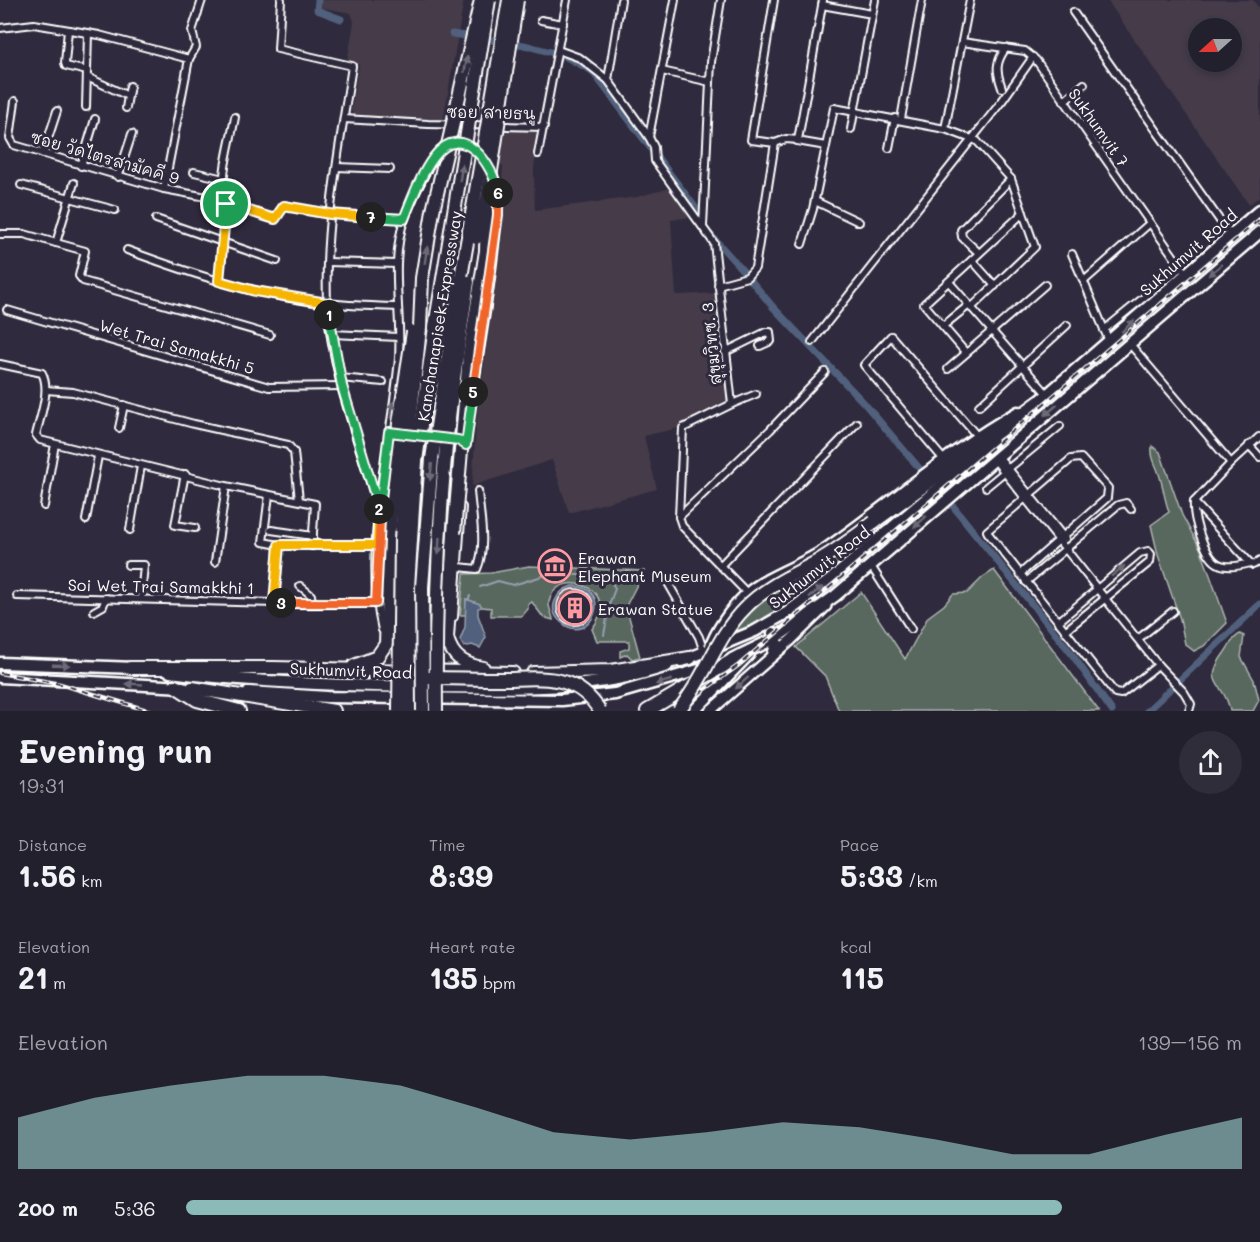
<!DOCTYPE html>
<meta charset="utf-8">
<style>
:root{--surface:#23202e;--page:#2f2d3a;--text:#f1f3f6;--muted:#a3a3aa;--line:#403e4a;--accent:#8bbbb9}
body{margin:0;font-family:Mali,"Playpen Sans Thai",sans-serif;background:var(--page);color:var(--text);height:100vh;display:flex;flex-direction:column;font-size:22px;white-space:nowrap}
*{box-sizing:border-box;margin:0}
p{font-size:20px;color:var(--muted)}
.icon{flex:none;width:33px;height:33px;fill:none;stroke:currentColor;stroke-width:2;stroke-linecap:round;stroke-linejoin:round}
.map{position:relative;height:711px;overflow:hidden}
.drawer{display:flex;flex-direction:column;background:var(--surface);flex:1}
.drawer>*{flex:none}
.needle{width:39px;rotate:249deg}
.buttons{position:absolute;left:1188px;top:18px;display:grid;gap:12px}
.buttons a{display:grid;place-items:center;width:54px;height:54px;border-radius:50%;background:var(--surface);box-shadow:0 3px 9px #0003,0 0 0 2px var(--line);font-size:30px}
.pin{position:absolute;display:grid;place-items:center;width:51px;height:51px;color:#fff;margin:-26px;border:3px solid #fff;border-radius:50%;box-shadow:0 2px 6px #0007}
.km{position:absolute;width:30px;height:30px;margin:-15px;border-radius:50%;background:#222;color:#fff;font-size:16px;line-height:30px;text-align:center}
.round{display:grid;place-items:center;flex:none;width:63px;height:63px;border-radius:32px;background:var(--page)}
.head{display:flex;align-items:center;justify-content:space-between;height:102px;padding:0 18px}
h1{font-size:33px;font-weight:700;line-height:45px}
.metrics{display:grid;grid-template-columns:repeat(3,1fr);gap:9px;height:102px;padding:6px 18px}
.metrics div{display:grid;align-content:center}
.metrics b{font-size:30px;font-weight:700}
.metrics small{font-size:16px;font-weight:400}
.metrics p{font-size:16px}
.chart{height:168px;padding:12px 18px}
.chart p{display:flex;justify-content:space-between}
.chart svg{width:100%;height:108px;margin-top:6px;fill:var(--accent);opacity:.7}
ul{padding:0 18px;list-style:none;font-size:20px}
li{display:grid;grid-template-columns:96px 72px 1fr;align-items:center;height:45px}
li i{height:15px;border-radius:8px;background:var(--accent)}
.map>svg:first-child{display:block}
.built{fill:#443a48;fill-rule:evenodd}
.green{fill:#58685f;stroke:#acb4af;stroke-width:1.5}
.water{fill:#51607b;stroke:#97a0b0;stroke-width:1.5;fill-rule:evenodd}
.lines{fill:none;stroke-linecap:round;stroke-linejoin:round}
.stream{stroke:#97a0b0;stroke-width:2}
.canal{stroke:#51607b;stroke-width:7}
.building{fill:#756062;stroke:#fff;stroke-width:1.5}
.minor-tunnel{stroke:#443f50;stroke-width:6;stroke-dasharray:6 3;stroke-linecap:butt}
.minor-casing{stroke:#fff;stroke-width:10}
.secondary-casing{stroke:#fff;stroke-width:14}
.trunk-casing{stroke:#fff;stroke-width:15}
.motorway-casing{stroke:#fff;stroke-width:16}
.minor{stroke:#2f2a3d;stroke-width:6}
.secondary{stroke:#2f2a3d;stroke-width:9}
.trunk{stroke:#2f2a3d;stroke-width:10}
.motorway{stroke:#2f2a3d;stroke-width:12}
.rail-casing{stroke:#fff;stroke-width:4.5}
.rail{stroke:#2f2a3d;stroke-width:2;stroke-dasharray:7;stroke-linecap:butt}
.motorway-bridge-casing{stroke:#fff;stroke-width:16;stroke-linecap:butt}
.motorway-bridge{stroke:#2f2a3d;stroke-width:12}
.oneway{fill:#6d6a77}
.split-1-casing{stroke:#fff;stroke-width:12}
.split-2-casing{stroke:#fff;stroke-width:12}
.split-3-casing{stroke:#fff;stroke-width:12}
.split-4-casing{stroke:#fff;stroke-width:12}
.split-5-casing{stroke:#fff;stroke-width:12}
.split-6-casing{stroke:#fff;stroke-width:12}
.split-7-casing{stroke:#fff;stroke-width:12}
.split-8-casing{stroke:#fff;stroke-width:12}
.split-1{stroke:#f5b400;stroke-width:8}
.split-2{stroke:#22a559;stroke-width:8}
.split-3{stroke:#f5b400;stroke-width:8}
.split-4{stroke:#f0652b;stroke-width:8}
.split-5{stroke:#22a559;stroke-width:8}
.split-6{stroke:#f0652b;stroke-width:8}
.split-7{stroke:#22a559;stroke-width:8}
.split-8{stroke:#f5b400;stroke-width:8}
.labels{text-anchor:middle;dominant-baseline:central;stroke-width:6;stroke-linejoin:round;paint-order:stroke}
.street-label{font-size:16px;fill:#fff;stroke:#2f2a3d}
.poi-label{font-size:16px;fill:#fff;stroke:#2f2a3d;text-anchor:start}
</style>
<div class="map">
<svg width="1260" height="711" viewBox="0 0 1260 711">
<rect width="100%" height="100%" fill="#2f2a3d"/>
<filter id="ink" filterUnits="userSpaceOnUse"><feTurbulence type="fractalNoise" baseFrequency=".0167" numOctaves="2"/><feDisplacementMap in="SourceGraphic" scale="12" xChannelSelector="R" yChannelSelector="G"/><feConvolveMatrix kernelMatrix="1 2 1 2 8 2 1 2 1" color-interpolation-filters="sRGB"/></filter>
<g filter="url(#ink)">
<g class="built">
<path d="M 319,0 L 464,0 L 443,122 L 355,116 L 351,111 L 359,64 L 347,61 L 354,22 L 351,13 L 318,7 Z"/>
<path d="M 1107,0 L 1253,0 L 1260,10 L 1260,196 L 1249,205 ZM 1198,28 L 1232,28 L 1232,62 L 1198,62 Z"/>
<path d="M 503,130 L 538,132 L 534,171 L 535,210 L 636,197 L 670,188 L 691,217 L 671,220 L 676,295 L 717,293 L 730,404 L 679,428 L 644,436 L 657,489 L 569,513 L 552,460 L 472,486 L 476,424 L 502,222 L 499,220 L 503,166 L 498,164 Z"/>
</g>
<g class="green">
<path d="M 1152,446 L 1160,452 L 1182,515 L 1201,550 L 1227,623 L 1204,646 L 1194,651 L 1185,644 L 1180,619 L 1158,555 L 1151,525 L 1169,512 C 1164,498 1163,485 1159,474 C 1155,462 1151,459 1152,446 Z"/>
<path d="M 855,536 L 866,550 L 829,581 L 737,639 L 728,630 L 736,617 Z"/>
<path d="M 529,566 L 644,571 L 626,606 L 640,657 L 632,659 L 627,654 L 620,657 L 620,651 L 629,648 L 629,641 L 597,641 L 592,629 C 624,587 556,566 549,602 C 548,608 553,615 553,620 L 543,617 L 532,602 L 528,604 L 528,609 L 522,616 L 491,616 L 491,608 L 482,607 L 480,604 L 466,599 L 466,615 L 460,615 L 464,574 L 491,573 Z"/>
<path d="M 994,570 L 1099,711 L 839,711 L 825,676 L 796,647 L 861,592 L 905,659 L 928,617 L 944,605 L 953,594 L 967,593 L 983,577 Z"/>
<path d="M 1240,634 L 1244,636 L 1241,657 L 1254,680 L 1259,700 L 1253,711 L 1230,711 C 1226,682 1200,685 1225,652 C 1230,645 1232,638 1240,634 Z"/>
</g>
<g class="water">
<path d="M 572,586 C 617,586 590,649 561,622 C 546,609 556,591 572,586 ZM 572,589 C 619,589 575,654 557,611 L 562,595 Z"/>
<path d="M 466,599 L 480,604 L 482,607 L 478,608 L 478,615 L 486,637 L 480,648 L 472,645 L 464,647 L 460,640 L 465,627 Z"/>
</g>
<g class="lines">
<g class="stream">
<path d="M 480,587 L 498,581 L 513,585 L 549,574 L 606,576 L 611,580 L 615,589 L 610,602 L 604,635"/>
<path d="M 468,600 L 470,596"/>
</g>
<g class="canal">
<path d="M 318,0 L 317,10 L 341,19"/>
<path d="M 452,34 L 524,45 L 554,53"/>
<path d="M 562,55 L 592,71 L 699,212 L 703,226"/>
<path d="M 710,234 L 744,272"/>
<path d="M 748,277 L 773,307 L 864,403 L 920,469"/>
<path d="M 953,506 L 1071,653 L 1112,711"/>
<path d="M 1147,711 L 1260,604"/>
</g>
</g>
<circle class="building" cx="575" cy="607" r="18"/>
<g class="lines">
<path class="minor-tunnel" d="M 1153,290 L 1169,277"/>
<g class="minor-casing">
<g id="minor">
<path d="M 281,0 L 278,49 L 352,66 C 340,144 324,223 327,302 C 331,370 358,441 378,506"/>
<path d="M 621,0 L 608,80 L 649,137 L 654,147 L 655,161 L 714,243 L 732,404 L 683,428 L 679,517 L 682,526 L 748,594"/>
<path d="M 774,0 L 751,140 L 775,143"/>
<path d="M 822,5 L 872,14"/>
<path d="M 1073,12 L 1230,235"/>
<path d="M 541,20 L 563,24"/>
<path d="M 0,28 L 34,24 L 99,35 L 189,59 L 164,189"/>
<path d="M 68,30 L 65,63 L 66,66 L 87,71"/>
<path d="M 962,42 L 1025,51 L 1036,60 L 1186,274"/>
<path d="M 558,50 L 580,58 L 608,80"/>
<path d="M 189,59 L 196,47 L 192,31 L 202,0"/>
<path d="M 662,71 L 710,82"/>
<path d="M 87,77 L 128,96 L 126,108"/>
<path d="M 1002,88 C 996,71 995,63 1006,48"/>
<path d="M 128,96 L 130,86"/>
<path d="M 15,101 L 10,138 L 14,145 L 164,189 L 212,198 L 274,219 L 284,206 L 330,214 L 404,219"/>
<path d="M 1064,101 L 1084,84"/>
<path d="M 86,107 L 88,33"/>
<path d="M 344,119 L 428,124 L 544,127"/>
<path d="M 901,119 L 922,0"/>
<path d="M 851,129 L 875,0"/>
<path d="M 945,129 L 970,0"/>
<path d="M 649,137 L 675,0"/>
<path d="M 797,141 L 826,146"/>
<path d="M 889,148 L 895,118"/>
<path d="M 43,154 L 57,111"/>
<path d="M 538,154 L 567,0"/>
<path d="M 81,166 L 95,119"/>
<path d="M 337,167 L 390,169"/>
<path d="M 194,172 L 224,179"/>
<path d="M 118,177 L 132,134"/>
<path d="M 21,185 L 115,210"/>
<path d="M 815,201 L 859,222"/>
<path d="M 156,219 L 277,261"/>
<path d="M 703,226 L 711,62 L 721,0"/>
<path d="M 0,234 L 24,234 L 85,251 L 79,276 L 83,281 L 270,335"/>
<path d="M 56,243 L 74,183"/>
<path d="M 802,244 L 813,209 L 834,108 L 945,129 L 977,141 L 1011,179 L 1035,247 L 971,308"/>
<path d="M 127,250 C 192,274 258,296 328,303 C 351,306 374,306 397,307"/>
<path d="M 979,253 L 962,237 L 961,230 L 1011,179"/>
<path d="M 1072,254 L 1109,341"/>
<path d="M 972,260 L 995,286"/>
<path d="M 328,262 L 397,264"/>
<path d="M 1169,277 L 1181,267"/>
<path d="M 219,281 L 226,204 C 218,181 231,141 235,117"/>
<path d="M 1084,281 L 1150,223"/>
<path d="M 949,282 L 1048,395"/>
<path d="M 718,285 L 747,277 L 755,268 L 775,143 L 786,139 L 798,140 L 823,0"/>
<path d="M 7,310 L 269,387 L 342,386"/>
<path d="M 943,326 L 969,305"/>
<path d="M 1104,330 L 1153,290"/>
<path d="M 332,334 L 399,337"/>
<path d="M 812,342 L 1002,101 L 1033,57"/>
<path d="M 1129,343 L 1231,463 L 1194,502 L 1250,563 L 1253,565 L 1260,561"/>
<path d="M 725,352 L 766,332 L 770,332 L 771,341 L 760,346"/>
<path d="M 966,353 L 924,304 L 1023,213"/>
<path d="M 0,364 L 42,373 C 51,390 40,417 36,435 L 40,440 L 226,486 L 315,504 L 312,546"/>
<path d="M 948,369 L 1045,285"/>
<path d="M 340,378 L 383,382"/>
<path d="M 46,390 L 73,392 L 194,424 L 288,445 L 294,452 L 299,500"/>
<path d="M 473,393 C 479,351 509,202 492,172"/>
<path d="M 732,404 L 756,394"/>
<path d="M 979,406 L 1067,325"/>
<path d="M 469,419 L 472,391"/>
<path d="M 119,428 L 124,405"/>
<path d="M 1249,445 L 1260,457"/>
<path d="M 998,456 L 1065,539"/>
<path d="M 994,459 L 1158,665 L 1184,692 L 1191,704 L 1189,711"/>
<path d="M 944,460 L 864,365 L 891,336 L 977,436"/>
<path d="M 1231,463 L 1259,437"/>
<path d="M 185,474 L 175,525 L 195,528"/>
<path d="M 986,487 L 1060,426"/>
<path d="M 269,495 L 263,542 L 279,545 L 377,545"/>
<path d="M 1194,502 C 1193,514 1196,524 1200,535 C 1211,564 1219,572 1250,563"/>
<path d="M 44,506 L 55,444"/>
<path d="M 679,517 L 770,430 L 825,372"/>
<path d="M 86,520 L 98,456"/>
<path d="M 130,530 L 141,466"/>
<path d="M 271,530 L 313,536"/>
<path d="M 215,562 L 226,486"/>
<path d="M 128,565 L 144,565 L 141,598"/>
<path d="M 720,566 L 857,423"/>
<path d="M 871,566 L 911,629"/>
<path d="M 459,567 L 477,569 C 487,546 480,516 478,491"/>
<path d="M 1020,574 L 1107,498 L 1108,488 L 1081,458 L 1071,459 L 987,531 L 988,533 L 1115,693 L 1121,694 L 1158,665"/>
<path d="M 664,576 L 699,637 L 704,652"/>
<path d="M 1026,582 L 1118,505 L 1126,503 L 1131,509"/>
<path d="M 300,586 L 311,595 L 312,604"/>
<path d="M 17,596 L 312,604 L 376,603"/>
<path d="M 274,603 L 279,545"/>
<path d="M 94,611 L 103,606 L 106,598"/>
<path d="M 454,617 L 462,507"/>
<path d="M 1058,622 L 1140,553 L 1148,551 L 1151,554 L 1150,562 L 1065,631"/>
<path d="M 382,630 C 362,547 392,442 399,358 C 402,312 389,263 405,217 C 410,203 418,189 424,176 C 431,162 437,147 454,144 C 465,143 475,147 482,155"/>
<path d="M 1138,639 L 1173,611"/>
</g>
</g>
<g class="secondary-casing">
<path id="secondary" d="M 710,711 L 791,640 L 826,606"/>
</g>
<g class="trunk-casing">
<g id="trunk">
<path d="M 1034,406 L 1260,210"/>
<path d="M 773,633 L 777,642 L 773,655"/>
<path d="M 709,651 C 716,630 731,609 747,594 C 769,575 799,567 823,551 C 889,506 948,451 1018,412"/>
<path d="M 732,659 L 776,638 L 835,596 L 1260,232"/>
<path d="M 682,661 L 755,631 L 788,612 L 829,581 L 993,442"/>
<path d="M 0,663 L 136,668"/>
<path d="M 170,672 C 257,683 345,686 433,687 C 512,688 591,692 667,666"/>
<path d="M 0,677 L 183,687"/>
<path d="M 249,692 L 327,697 L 562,700 L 615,694 L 709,667"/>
<path d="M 694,711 L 749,654"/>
</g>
</g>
<g class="motorway-casing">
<g id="motorway">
<path d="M 874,522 L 1039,402"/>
<path d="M 454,533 L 447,638 C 452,657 464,665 483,668"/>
<path d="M 402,640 L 404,643 C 418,647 435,649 447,638"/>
<path d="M 354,666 L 377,657 L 386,644 L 390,527"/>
<path d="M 130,668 L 273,668 L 513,673"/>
<path d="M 533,673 L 611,671 L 690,658"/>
<path d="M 175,686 L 197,700 L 239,711"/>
<path d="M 192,688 L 334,711"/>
<path d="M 647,711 L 740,656"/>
</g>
</g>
<use href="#minor" class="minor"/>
<use href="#secondary" class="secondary"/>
<use href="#trunk" class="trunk"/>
<use href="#motorway" class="motorway"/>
<g class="rail-casing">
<g id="rail">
<path d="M 0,673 L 60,684 L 150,711"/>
<path d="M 675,711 L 739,665 L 1260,219"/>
</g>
</g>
<use href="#rail" class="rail"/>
<g class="motorway-bridge-casing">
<g id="motorway-bridge">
<path d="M 476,238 L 487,197 L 517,0"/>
<path d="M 390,527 L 399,423 L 413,332"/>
<path d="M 454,533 L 469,356 L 486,251 L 487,207"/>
<path d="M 429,678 C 453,678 476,679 500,679 C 540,679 575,671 600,711"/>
<path d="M 399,711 L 401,540 L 406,460 L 420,328 L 422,278 L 433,211 L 481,0"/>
<path d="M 409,711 L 408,587 L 416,461 L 435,327 L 489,0"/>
<path d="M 423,711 L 422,587 L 432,459 L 452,329 L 509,0"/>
<path d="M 436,711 C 435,616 438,521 448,427 C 453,379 461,330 468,282"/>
<path d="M 678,711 C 705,679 716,637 745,608 C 765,587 793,575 818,561 C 838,549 856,536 874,522"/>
</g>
</g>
<use href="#motorway-bridge" class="motorway-bridge"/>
</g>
<defs><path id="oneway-solid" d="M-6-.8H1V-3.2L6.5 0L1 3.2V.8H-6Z" transform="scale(1.5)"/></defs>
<g class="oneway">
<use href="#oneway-solid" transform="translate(466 64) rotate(-78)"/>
<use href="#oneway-solid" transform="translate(461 173) rotate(-81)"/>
<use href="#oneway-solid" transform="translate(426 255) rotate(-81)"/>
<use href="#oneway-solid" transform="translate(1215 270) rotate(140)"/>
<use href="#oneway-solid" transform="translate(1128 326) rotate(-42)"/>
<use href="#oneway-solid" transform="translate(392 410) rotate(-83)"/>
<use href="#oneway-solid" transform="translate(1051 410) rotate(140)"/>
<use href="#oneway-solid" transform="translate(431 472) rotate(96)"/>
<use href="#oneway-solid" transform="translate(920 522) rotate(138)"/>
<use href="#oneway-solid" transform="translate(439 546) rotate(93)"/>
<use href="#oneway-solid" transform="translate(1118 571) rotate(-39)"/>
<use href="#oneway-solid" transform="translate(816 592) rotate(-38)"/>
<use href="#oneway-solid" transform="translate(61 665) rotate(2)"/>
<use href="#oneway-solid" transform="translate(664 682) rotate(164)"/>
<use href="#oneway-solid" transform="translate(742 683) rotate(138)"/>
<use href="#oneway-solid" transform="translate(134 684) rotate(-177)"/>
</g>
</g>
<g class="lines" filter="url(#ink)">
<g class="split-1-casing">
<path id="split-1" d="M 226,204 L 219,281 L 255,291 L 327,303 L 329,315"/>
</g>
<g class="split-2-casing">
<path id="split-2" d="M 329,315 L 342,386 L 379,509"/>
</g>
<g class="split-3-casing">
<path id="split-3" d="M 281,603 L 274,603 L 279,545 L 377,545 L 379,509"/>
</g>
<g class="split-4-casing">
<path id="split-4" d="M 281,603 L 376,603 L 381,498"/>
</g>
<g class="split-5-casing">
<path id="split-5" d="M 381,498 L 389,432 L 458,440 L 466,445 L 473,392"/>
</g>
<g class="split-6-casing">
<path id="split-6" d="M 473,392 L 498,215 L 498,193"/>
</g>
<g class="split-7-casing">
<path id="split-7" d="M 371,217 L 404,219 C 412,199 421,174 434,157 C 462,119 494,165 498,193"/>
</g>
<g class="split-8-casing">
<path id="split-8" d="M 226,204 L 275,219 L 284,206 L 330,214 L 371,217"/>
</g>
<use href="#split-1" class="split-1"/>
<use href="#split-2" class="split-2"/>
<use href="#split-3" class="split-3"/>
<use href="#split-4" class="split-4"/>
<use href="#split-5" class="split-5"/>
<use href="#split-6" class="split-6"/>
<use href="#split-7" class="split-7"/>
<use href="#split-8" class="split-8"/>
</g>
<defs>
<g id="museum-ring" transform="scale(1.725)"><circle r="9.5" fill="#2f2a3d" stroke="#ff9aa2" stroke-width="1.5"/><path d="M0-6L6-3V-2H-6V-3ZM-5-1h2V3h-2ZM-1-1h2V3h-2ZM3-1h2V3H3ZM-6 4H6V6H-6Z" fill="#ff9aa2"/></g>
<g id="building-ring" transform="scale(1.725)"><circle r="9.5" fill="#2f2a3d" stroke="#ff9aa2" stroke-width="1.5"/><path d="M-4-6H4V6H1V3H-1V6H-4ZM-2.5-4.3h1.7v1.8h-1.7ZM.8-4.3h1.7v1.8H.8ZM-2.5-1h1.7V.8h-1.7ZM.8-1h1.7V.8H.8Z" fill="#ff9aa2"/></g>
</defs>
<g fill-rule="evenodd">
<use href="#museum-ring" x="555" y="566"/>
<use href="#building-ring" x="575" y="608"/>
</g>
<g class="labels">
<g class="street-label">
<text transform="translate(491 112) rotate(1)">ซอย สายธนู</text>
<text transform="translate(1099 127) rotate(55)">Sukhumvit 7</text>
<text transform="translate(105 157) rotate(16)">ซอย วัดไตรสามัคคี 9</text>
<text transform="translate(1188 252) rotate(-41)">Sukhumvit Road</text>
<text transform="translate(439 316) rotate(-81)">Kanchanapisek Expressway</text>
<text transform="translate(711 344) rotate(-96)">สุขุมวิทซ. 3</text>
<text transform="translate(177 346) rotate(16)">Wet Trai Samakkhi 5</text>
<text transform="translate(819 567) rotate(-38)">Sukhumvit Road</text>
<text transform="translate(161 586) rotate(1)">Soi Wet Trai Samakkhi 1</text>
<text transform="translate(351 670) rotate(2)">Sukhumvit Road</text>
</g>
<g class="poi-label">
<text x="578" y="557">Erawan<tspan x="578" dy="18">Elephant Museum</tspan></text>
<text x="598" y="608">Erawan Statue</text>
</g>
</g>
</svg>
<div class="buttons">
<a><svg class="needle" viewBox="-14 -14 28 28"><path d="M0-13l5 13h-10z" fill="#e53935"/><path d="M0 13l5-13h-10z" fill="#a3a3aa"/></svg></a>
</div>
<div class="pin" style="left:226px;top:204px;background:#1e9e55"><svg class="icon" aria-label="arrive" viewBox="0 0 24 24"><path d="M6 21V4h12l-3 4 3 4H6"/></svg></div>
<b class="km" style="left:329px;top:315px">1</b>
<b class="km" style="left:379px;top:509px">2</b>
<b class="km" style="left:281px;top:603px">3</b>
<b class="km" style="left:473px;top:392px">5</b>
<b class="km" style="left:498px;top:193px">6</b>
<b class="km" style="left:371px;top:217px">7</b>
</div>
<section class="drawer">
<div class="head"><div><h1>Evening run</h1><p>19:31</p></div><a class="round"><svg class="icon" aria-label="share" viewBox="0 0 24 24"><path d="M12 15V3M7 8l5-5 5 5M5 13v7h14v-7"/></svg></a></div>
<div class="metrics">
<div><p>Distance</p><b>1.56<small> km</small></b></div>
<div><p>Time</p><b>8:39</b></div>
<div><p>Pace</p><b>5:33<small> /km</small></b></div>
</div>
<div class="metrics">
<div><p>Elevation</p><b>21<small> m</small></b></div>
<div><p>Heart rate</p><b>135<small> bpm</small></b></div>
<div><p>kcal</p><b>115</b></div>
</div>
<div class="chart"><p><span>Elevation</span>139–156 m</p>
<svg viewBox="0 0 160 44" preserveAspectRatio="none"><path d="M0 44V23L10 15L20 10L30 6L40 6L50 10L60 19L70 29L80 32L90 29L100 25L110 27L120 32L130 38L140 38L150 30L160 23V44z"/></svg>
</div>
<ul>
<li><b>200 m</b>5:36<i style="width:83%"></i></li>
</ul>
</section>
